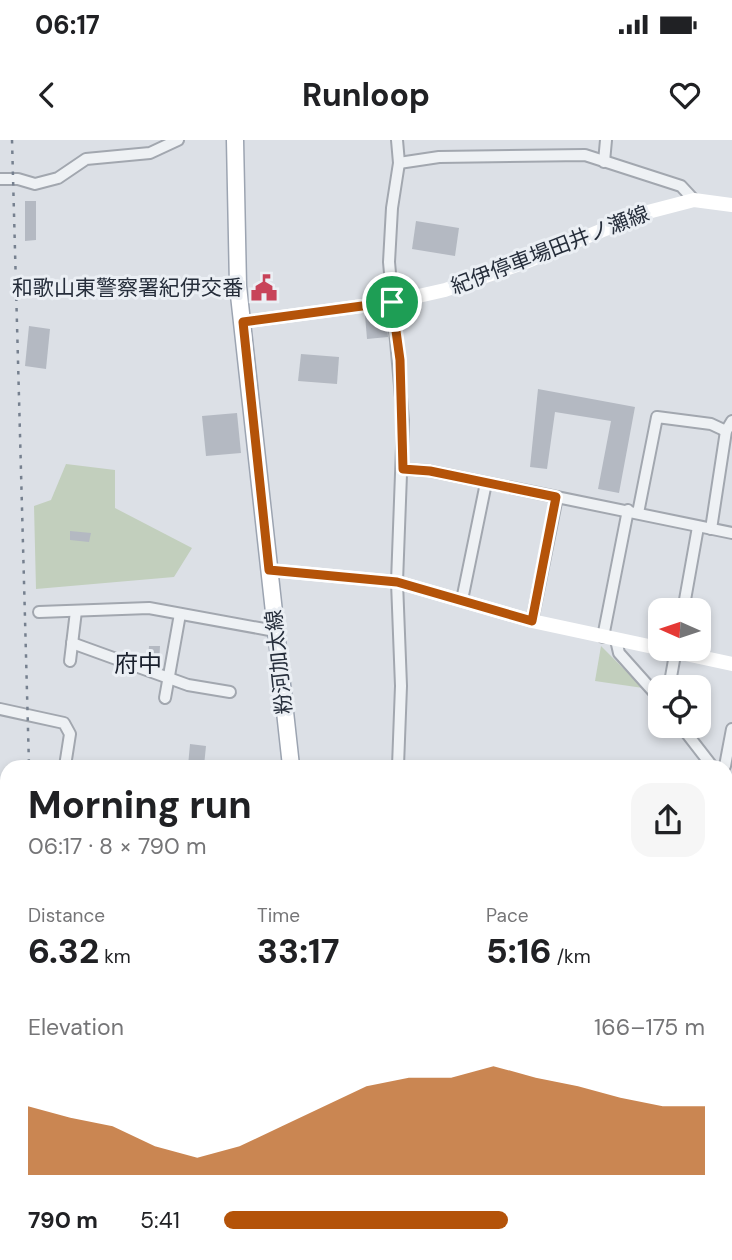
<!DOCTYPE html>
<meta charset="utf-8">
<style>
:root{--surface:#fff;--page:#f6f6f6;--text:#202124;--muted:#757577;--accent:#b45309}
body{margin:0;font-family:"DM Sans","Noto Sans JP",sans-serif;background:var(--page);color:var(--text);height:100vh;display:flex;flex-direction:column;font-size:26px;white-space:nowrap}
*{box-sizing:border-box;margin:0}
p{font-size:23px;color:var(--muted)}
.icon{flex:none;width:38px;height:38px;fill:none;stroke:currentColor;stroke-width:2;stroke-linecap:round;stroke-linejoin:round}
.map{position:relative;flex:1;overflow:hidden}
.drawer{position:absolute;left:0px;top:620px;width:733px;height:500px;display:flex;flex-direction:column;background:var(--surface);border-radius:21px 21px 0 0;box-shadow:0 4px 10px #0003}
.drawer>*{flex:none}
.needle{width:46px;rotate:273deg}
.controls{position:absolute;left:648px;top:458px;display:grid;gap:14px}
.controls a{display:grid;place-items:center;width:63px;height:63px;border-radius:14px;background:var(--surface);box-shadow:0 4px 10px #0003;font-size:35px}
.pin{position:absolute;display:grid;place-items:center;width:60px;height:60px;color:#fff;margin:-30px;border:4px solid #fff;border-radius:50%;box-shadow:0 2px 7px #0007}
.round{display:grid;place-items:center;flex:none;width:74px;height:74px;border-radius:21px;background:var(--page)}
.overview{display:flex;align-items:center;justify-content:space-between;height:119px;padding:0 28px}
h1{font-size:38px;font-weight:700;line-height:52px}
.stats{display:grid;grid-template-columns:repeat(3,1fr);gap:10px;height:119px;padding:7px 28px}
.stats div{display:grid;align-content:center}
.stats b{font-size:35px;font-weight:700}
.stats small{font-size:19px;font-weight:400}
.stats p{font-size:19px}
.chart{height:196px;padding:14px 28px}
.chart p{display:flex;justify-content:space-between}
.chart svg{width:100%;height:126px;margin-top:7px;fill:var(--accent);opacity:.7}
ul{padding:0 28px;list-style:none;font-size:23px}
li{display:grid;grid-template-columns:112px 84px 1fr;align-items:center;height:52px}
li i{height:18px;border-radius:9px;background:var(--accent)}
.status{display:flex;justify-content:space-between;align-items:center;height:49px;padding:0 35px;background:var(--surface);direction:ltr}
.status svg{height:19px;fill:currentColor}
header{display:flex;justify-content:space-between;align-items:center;height:91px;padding:0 28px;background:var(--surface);font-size:32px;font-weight:700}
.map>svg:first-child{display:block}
.green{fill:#c2cfbd}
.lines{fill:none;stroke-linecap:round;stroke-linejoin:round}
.river{stroke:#98aec5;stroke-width:18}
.building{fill:#b4b9c2}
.street-casing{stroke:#a2a7af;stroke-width:14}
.primary-casing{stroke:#9ca4b1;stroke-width:19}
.highway-casing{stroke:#848e9c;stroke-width:23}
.street{stroke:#eef1f4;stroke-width:10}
.secondary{stroke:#fff;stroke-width:14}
.primary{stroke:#fff;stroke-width:16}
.highway{stroke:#fff;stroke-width:19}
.rail{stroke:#76808f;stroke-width:2.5;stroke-dasharray:3.5 7;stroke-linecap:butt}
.route-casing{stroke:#fff;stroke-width:14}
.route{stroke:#b45309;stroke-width:9}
.labels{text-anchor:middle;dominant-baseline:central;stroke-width:6;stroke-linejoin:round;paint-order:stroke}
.street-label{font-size:21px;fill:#262e3b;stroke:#ebeff4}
.poi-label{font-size:21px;fill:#262e3b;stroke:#ebeff4;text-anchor:end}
.quarter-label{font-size:24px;fill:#191f2c;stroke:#ebeff4}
</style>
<div class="status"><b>06:17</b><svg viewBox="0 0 49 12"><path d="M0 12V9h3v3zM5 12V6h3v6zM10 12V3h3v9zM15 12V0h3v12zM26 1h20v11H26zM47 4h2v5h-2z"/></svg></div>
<header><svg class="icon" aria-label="back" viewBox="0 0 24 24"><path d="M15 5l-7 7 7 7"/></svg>Runloop<svg class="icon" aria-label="heart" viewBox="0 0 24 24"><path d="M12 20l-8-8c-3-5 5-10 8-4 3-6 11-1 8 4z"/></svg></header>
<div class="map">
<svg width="732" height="1120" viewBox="0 0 732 1120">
<rect width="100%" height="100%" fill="#dce0e6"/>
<g class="green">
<path d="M 66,324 L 115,330 L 115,368 L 192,408 L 174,437 L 36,449 L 34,366 L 51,360 Z"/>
<path d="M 601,506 L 643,548 L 595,541 Z"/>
<path d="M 46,1113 L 114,1113 L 137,1120 L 55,1120 L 47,1118 Z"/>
</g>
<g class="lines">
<g class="river">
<path d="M 0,947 L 7,948"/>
<path d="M 0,1055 L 7,1054"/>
<path d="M 221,1113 L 227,1120"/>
</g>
</g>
<g class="building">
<path d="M 25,61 L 36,61 L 36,100 L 25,101 Z"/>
<path d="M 416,81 L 459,88 L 455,116 L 412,109 Z"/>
<path d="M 386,173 L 388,197 L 367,199 L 365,175 Z"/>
<path d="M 29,186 L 50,189 L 46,229 L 25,226 Z"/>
<path d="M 301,214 L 339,217 L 337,244 L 298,241 Z"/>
<path d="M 538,249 L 635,267 L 619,353 L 598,349 L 611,281 L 555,272 L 547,329 L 530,327 Z"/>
<path d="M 237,273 L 241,313 L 206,316 L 202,276 Z"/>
<path d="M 70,391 L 91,393 L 89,402 L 70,400 Z"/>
<path d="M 149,506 L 160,506 L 159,525 L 148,522 Z"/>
<path d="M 190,604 L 206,606 L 204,626 L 188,626 Z"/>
</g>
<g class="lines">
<g class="street-casing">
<g id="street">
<path d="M 397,0 L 399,23 L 392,68 L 389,122 L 403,280 L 397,442 L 401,546 L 398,626"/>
<path d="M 604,22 L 606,0"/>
<path d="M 399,23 L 439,17 L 585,15 L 681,46 L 694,60"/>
<path d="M 0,39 L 18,39 L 35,44 L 58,38 L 86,19 L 150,13 L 178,0"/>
<path d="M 403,329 L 430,331 L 732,393"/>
<path d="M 638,373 L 657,277 L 711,284 L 726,291"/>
<path d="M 711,389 L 726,291 L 732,281"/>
<path d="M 462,460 L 486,343"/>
<path d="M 683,471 L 698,387"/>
<path d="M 39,472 L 149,468 L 275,491"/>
<path d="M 532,481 L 557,357"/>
<path d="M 603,497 L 628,370"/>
<path d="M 616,500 L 619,513 L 660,559"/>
<path d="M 72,503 L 188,545 L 230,552"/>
<path d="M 70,521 L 76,471"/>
<path d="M 669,548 L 676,509"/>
<path d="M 165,558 L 180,474"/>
<path d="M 0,569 L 64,583 L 70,594 L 65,626"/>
<path d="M 681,586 L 712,626"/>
<path d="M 725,626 L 732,589"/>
<path d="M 726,644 L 732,650"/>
<path d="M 726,712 L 732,717"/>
<path d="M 726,790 L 732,792"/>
<path d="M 726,896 L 732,898"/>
<path d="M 0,972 L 7,970"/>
<path d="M 726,1061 L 732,1063"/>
<path d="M 205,1113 L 211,1120"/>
<path d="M 360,1113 L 366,1120"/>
<path d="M 508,1113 L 510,1120"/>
<path d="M 25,1120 L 27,1113"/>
</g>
</g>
<g class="primary-casing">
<g id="primary">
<path d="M 235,0 L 238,146 L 291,626"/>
<path d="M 403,1113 L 406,1120"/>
</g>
</g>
<g class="highway-casing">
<g id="highway">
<path d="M 0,748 L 7,757"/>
<path d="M 0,772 L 7,781"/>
<path d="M 281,1113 L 287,1120"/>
<path d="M 304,1113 L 310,1120"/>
</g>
</g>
<use href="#street" class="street"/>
<g class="secondary">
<path d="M 243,182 L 392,162 L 445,150 L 523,123 L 644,73 L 694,60 L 732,65"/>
<path d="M 269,430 L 397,442 L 532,481 L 732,524"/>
</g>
<use href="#primary" class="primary"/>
<use href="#highway" class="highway"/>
<g class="rail">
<path d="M 12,0 L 29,626"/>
<path d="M 42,1113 L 42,1120"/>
</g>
</g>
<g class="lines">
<g class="route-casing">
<path id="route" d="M 392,162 L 400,220 L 403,329 L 430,331 L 556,357 L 532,481 L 397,442 L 269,430 L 243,182 Z"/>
</g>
<use href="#route" class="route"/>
</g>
<defs>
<g id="civic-bare" transform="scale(2.1)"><path d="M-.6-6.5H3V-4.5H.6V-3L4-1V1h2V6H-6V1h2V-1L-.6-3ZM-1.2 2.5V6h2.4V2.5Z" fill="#c84359" stroke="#ebeff4" stroke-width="2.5" paint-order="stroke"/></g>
</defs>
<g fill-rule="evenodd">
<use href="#civic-bare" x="264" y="148"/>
</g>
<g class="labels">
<g class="street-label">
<text transform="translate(550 110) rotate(-21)">紀伊停車場田井ノ瀬線</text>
<text transform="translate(279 522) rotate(-96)">粉河加太線</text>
</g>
<g class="poi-label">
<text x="243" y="148">和歌山東警察署紀伊交番</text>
</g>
<g class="quarter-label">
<text x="138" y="523">府中</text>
</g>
</g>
</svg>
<div class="controls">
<a><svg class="needle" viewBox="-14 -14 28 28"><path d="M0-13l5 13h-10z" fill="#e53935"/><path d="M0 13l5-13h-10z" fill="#757577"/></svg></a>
<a><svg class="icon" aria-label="locate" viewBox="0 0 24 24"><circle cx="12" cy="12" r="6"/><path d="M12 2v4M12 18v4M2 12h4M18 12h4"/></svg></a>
</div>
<div class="pin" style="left:392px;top:162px;background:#1e9e55"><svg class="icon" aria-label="arrive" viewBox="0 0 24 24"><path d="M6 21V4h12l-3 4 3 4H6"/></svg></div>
<section class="drawer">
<div class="overview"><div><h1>Morning run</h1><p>06:17 · 8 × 790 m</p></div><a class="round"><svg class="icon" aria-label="share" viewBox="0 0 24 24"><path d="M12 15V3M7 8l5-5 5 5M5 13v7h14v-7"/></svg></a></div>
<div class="stats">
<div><p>Distance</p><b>6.32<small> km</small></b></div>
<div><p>Time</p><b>33:17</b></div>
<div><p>Pace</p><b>5:16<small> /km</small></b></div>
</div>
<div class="chart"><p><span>Elevation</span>166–175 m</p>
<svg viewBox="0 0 160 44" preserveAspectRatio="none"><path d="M0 44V20L10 24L20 27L30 34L40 38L50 34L60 27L70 20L80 13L90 10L100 10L110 6L120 10L130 13L140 17L150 20L160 20V44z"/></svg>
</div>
<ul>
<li><b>790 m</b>5:41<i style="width:59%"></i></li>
</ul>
</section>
</div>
